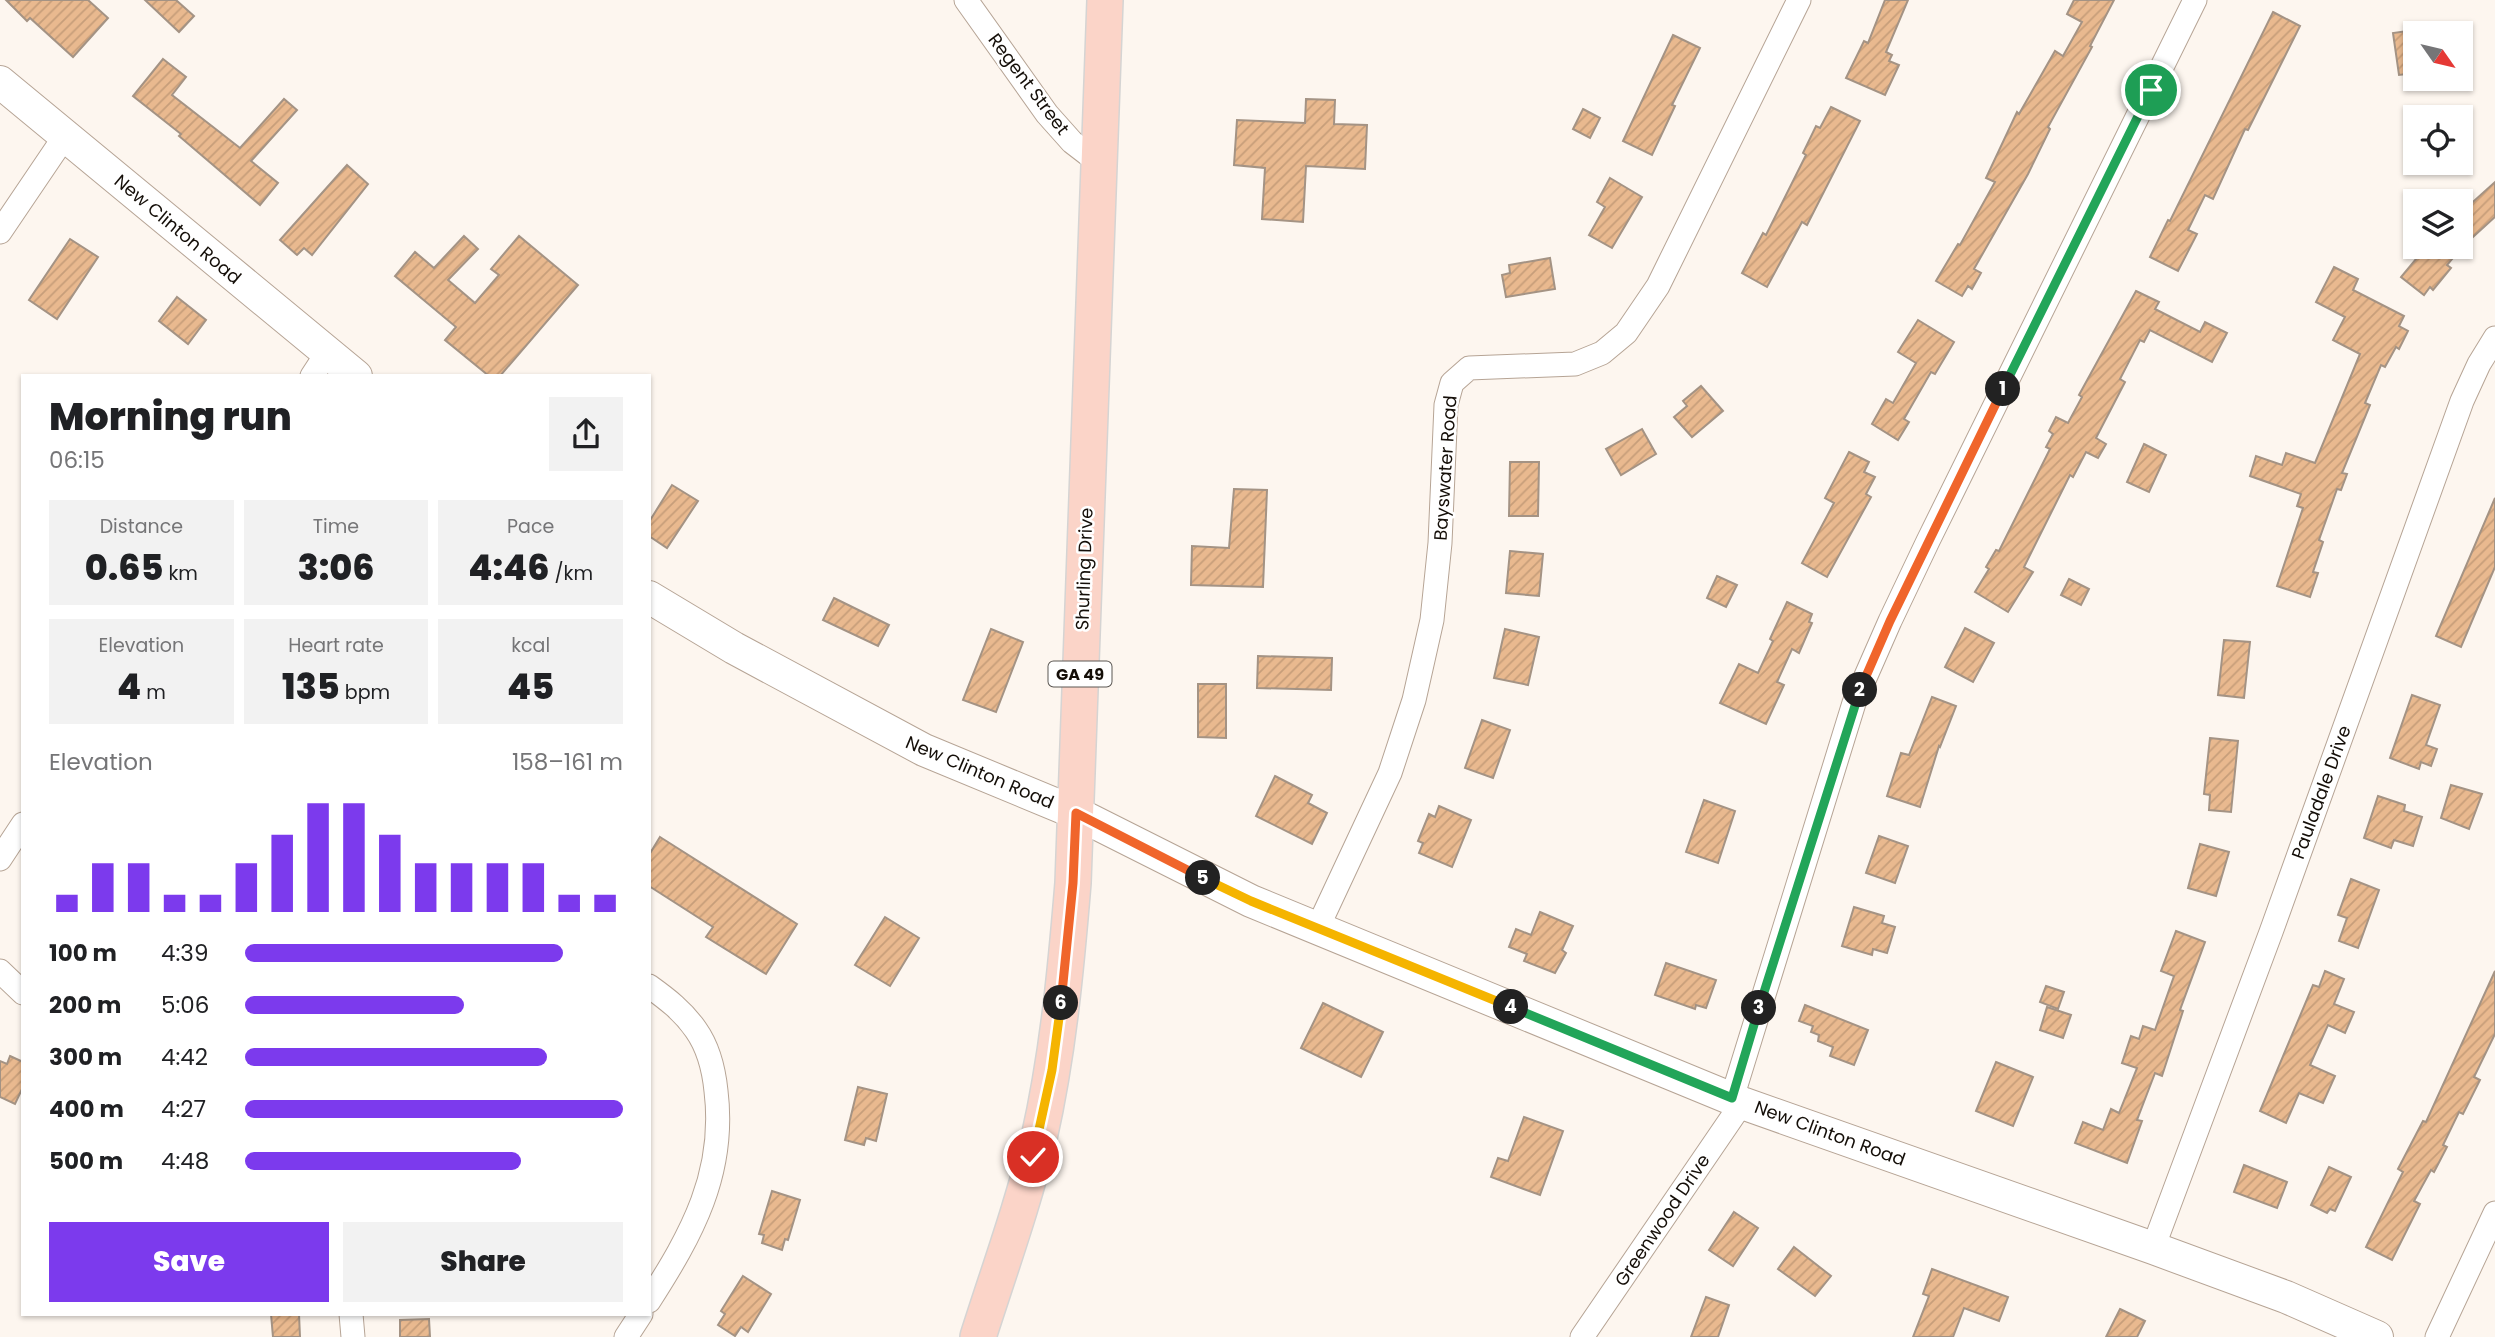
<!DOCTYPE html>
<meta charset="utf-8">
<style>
:root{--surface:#fff;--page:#f2f2f2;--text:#202124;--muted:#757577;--accent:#7c3aed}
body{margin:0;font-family:Poppins,sans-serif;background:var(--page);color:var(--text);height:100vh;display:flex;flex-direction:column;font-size:26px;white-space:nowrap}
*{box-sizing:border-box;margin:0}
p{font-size:23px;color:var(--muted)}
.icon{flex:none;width:38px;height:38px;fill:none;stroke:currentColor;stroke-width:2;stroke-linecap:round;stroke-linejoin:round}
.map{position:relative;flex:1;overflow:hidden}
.drawer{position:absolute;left:21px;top:374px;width:630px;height:942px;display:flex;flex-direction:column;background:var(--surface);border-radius:0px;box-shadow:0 2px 5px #0004}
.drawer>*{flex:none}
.needle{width:46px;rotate:124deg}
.controls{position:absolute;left:2403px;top:21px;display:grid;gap:14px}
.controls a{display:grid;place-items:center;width:70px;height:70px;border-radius:0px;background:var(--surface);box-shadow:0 2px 5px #0004;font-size:35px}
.pin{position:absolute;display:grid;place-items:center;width:60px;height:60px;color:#fff;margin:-30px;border:4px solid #fff;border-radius:50%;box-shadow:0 2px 7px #0007}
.km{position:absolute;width:35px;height:35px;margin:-18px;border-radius:50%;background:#222;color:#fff;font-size:19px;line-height:35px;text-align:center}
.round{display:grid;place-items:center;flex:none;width:74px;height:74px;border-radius:0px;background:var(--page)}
.summary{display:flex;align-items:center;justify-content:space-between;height:119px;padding:0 28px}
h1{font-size:38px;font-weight:800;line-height:52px}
.metrics{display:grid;grid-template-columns:repeat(3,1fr);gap:10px;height:119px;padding:7px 28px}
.metrics div{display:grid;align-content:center;border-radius:0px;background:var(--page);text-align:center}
.metrics b{font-size:35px;font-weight:800}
.metrics small{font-size:19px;font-weight:400}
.metrics p{font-size:19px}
.chart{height:196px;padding:14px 28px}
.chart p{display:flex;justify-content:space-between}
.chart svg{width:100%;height:126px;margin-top:7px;stroke:var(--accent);stroke-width:6}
.action{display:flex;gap:14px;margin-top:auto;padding:14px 28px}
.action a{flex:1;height:80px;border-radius:0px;background:var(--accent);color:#fff;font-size:28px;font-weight:800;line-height:80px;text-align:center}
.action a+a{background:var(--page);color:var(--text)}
ul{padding:0 28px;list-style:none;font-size:23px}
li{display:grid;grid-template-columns:112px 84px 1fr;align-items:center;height:52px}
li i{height:18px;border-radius:9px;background:var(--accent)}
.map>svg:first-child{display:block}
.building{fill:url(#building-hatch);stroke:#a49384;stroke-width:2}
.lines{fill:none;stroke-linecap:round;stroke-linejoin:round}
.street-casing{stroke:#b6a495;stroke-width:25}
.secondary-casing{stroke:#b6a495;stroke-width:34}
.primary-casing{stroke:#d5d4d3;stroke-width:38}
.street{stroke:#fff;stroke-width:23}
.secondary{stroke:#fff;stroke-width:32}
.primary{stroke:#fbd4c8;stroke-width:35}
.split-1-casing{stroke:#fff;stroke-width:14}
.split-2-casing{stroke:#fff;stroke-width:14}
.split-3-casing{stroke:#fff;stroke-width:14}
.split-4-casing{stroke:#fff;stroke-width:14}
.split-5-casing{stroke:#fff;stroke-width:14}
.split-6-casing{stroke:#fff;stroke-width:14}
.split-7-casing{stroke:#fff;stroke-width:14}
.split-1{stroke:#22a559;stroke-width:9}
.split-2{stroke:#f0652b;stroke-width:9}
.split-3{stroke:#22a559;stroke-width:9}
.split-4{stroke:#22a559;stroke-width:9}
.split-5{stroke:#f5b400;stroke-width:9}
.split-6{stroke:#f0652b;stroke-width:9}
.split-7{stroke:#f5b400;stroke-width:9}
.labels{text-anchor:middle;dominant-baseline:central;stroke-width:5;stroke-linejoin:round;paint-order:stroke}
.shield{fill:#fff;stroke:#5a5652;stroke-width:2}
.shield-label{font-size:16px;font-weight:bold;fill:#140e08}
.street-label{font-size:18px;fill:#140e08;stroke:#fff}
</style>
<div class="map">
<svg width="2495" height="1337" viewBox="0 0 2495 1337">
<defs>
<pattern id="building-hatch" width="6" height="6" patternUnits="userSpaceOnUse" patternTransform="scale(1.75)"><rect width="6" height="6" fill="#e9b98f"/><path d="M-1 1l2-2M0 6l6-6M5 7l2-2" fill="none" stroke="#c79e7a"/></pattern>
</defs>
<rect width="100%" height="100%" fill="#fdf6ef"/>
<g class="building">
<path d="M 6,0 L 88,0 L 108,18 L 73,57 L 30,18 L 27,21 Z"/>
<path d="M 145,0 L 176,0 L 194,16 L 179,32 Z"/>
<path d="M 1885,0 L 1908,0 L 1886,52 L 1892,55 L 1889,61 L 1899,65 L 1885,95 L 1846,78 L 1864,41 L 1868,43 Z"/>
<path d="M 2074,0 L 2114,0 L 2090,46 L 2092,47 L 2048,127 L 2050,129 L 2028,174 L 1974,269 L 1981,273 L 1972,289 L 1968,286 L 1962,296 L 1936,281 L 1958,244 L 1960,245 L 1995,182 L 1986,178 L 2017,112 L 2019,114 L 2055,51 L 2063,56 L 2082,22 L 2067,14 Z"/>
<path d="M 2273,12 L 2300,26 L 2248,130 L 2245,129 L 2213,199 L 2205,195 L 2188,230 L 2197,234 L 2178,271 L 2150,257 L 2168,220 L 2170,221 Z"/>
<path d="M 2415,30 L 2415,73 L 2399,75 L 2393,33 Z"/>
<path d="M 1673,35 L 1700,48 L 1672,105 L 1675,106 L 1652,155 L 1623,141 Z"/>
<path d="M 163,59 L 186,77 L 172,95 L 240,148 L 284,99 L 297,110 L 251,161 L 278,183 L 260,205 L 179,136 L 181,134 L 133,96 Z"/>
<path d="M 1306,99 L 1335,100 L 1334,124 L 1367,125 L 1365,169 L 1306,166 L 1303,222 L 1262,219 L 1265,168 L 1234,165 L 1237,120 L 1305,123 Z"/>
<path d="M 1831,107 L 1860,121 L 1807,225 L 1802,222 L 1767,287 L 1742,273 L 1763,233 L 1766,235 L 1806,155 L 1803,153 L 1816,126 L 1820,128 Z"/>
<path d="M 1583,109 L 1600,118 L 1590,138 L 1573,129 Z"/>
<path d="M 347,165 L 368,184 L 312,255 L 304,248 L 297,255 L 280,240 Z"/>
<path d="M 1610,178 L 1642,197 L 1612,248 L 1589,235 L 1605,207 L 1597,202 Z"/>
<path d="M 2495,182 L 2495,217 L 2462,247 L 2447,265 L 2451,268 L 2433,290 L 2430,287 L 2424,295 L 2401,277 L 2426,247 L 2460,247 L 2460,220 L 2469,213 L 2465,209 Z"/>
<path d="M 464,236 L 478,249 L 448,280 L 475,303 L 499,275 L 491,269 L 519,236 L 578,285 L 500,376 L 489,376 L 445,340 L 456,327 L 395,276 L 415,252 L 434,268 Z"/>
<path d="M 70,239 L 98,257 L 57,319 L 29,300 Z"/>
<path d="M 1550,258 L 1555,289 L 1506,297 L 1502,275 L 1510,273 L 1509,265 Z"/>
<path d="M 2334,267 L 2358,279 L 2353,290 L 2404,316 L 2399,326 L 2408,331 L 2399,349 L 2396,347 L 2385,367 L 2381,365 L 2365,403 L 2370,405 L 2342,473 L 2347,474 L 2341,490 L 2337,489 L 2319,540 L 2323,542 L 2313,572 L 2318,573 L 2310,597 L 2277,586 L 2303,508 L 2297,506 L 2301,494 L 2250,476 L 2256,456 L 2282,465 L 2286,453 L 2315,463 L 2360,354 L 2333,340 L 2345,317 L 2316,302 Z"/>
<path d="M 2136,291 L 2159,302 L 2155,309 L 2200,332 L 2205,322 L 2227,333 L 2212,362 L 2150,330 L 2144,342 L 2140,340 L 2120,379 L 2125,382 L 2096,438 L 2106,444 L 2098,458 L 2086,452 L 2073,477 L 2070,475 L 2024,567 L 2033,572 L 2008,612 L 1975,592 L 1989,569 L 1986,567 L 1996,550 L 1999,551 L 2050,449 L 2046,447 L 2053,434 L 2049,431 L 2056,417 L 2068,423 L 2082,397 L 2079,395 Z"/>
<path d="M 177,297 L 206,320 L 188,344 L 159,321 Z"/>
<path d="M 1918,320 L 1954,342 L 1935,374 L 1931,372 L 1904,419 L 1909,422 L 1898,440 L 1872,424 L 1886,399 L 1893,403 L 1916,363 L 1898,352 Z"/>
<path d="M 1701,386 L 1723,411 L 1692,437 L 1674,417 L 1687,406 L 1683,401 Z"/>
<path d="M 1642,429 L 1656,454 L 1621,475 L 1606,449 Z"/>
<path d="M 2144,444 L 2166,455 L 2149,492 L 2127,482 Z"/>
<path d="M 1849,452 L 1869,462 L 1864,472 L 1875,477 L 1866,494 L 1871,497 L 1827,577 L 1802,563 L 1834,503 L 1825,498 Z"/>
<path d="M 1510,462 L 1539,462 L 1538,516 L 1509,516 Z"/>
<path d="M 672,485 L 698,501 L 667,548 L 649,536 L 649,522 Z"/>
<path d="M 1234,489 L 1267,490 L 1263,587 L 1191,585 L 1192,546 L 1229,548 Z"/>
<path d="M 2495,498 L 2495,567 L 2461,647 L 2436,636 Z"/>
<path d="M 1510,551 L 1543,554 L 1539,596 L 1506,593 Z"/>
<path d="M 1717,576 L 1737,585 L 1726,607 L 1707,598 Z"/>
<path d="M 2069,579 L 2089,589 L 2081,605 L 2061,595 Z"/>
<path d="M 834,598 L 889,625 L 878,646 L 823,620 Z"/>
<path d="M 1787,602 L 1812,614 L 1809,622 L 1812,623 L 1799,653 L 1792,649 L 1777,682 L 1784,685 L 1766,724 L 1720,703 L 1739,664 L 1758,673 L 1773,641 L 1770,639 Z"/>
<path d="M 1965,628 L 1994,643 L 1973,682 L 1945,667 Z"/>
<path d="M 991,629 L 1023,642 L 996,712 L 963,700 Z"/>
<path d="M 1505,629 L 1539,637 L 1528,685 L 1494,678 Z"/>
<path d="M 2224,640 L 2250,642 L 2244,698 L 2218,695 Z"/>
<path d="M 1258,656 L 1332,658 L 1331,690 L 1257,688 Z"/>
<path d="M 1198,684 L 1226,684 L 1226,738 L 1198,737 Z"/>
<path d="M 2412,695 L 2440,705 L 2426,745 L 2437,749 L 2431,766 L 2421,762 L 2419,769 L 2390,758 Z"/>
<path d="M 1932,697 L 1956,706 L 1940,747 L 1939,746 L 1920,807 L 1887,796 L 1901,753 L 1909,755 Z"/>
<path d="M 1482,720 L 1510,730 L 1493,778 L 1465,768 Z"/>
<path d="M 2210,738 L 2238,741 L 2231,812 L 2209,810 L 2210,795 L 2204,794 Z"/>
<path d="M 1275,776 L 1312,795 L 1308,803 L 1327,813 L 1312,844 L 1256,816 Z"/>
<path d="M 2451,785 L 2482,794 L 2469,829 L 2441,818 Z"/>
<path d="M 2378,796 L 2405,805 L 2404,811 L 2422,817 L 2413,846 L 2394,840 L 2391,848 L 2364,838 Z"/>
<path d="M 1704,800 L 1735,811 L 1718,863 L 1686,852 Z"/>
<path d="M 1439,806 L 1471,820 L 1452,867 L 1419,853 L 1423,843 L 1418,841 L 1429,814 L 1435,817 Z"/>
<path d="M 1879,836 L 1908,846 L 1895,883 L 1866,873 Z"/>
<path d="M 660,837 L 797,924 L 766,974 L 706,937 L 713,927 L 649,886 L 649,855 Z"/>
<path d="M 2200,844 L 2229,852 L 2216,896 L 2188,888 Z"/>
<path d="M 2351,879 L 2379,890 L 2358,948 L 2339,941 L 2347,918 L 2338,915 Z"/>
<path d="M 1854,907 L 1884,916 L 1882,923 L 1895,927 L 1887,953 L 1873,949 L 1872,955 L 1842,946 Z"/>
<path d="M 1540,912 L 1573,926 L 1562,950 L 1566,953 L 1555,973 L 1524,961 L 1527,954 L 1509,947 L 1516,929 L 1531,935 Z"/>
<path d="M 885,917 L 919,938 L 890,986 L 855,965 Z"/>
<path d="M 2176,931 L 2205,942 L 2180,1010 L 2183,1011 L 2162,1076 L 2155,1073 L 2137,1120 L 2142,1121 L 2127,1163 L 2075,1143 L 2083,1122 L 2103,1130 L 2111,1109 L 2119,1113 L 2137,1068 L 2122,1063 L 2131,1036 L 2139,1039 L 2143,1026 L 2155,1030 L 2174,976 L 2161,971 Z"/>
<path d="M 1666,963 L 1716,980 L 1706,1008 L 1696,1005 L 1695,1009 L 1655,995 Z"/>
<path d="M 2325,971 L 2344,979 L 2334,1004 L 2354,1012 L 2345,1033 L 2328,1025 L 2310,1065 L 2335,1076 L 2323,1103 L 2299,1093 L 2286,1123 L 2260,1111 L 2313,985 L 2319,987 Z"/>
<path d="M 2495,971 L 2495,1034 L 2474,1077 L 2480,1080 L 2463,1114 L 2459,1112 L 2443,1145 L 2447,1147 L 2434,1172 L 2431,1170 L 2414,1201 L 2420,1204 L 2392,1260 L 2366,1247 L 2403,1172 L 2398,1169 L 2423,1121 L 2426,1122 Z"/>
<path d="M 2046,986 L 2064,992 L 2058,1009 L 2040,1002 Z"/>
<path d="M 1323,1003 L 1383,1032 L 1361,1077 L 1301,1048 Z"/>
<path d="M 1805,1005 L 1868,1030 L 1854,1065 L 1830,1056 L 1833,1047 L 1818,1041 L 1819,1035 L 1811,1032 L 1813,1026 L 1799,1021 Z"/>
<path d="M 2047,1007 L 2071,1015 L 2063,1038 L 2040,1030 Z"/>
<path d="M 10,1056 L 23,1062 L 23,1087 L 15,1104 L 0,1097 L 0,1061 L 7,1064 Z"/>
<path d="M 1996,1062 L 2033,1077 L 2013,1126 L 1976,1111 Z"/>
<path d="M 858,1087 L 887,1094 L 876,1141 L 866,1138 L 864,1145 L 845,1140 Z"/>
<path d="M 1524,1117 L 1563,1131 L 1540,1195 L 1491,1177 L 1498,1158 L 1508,1161 Z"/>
<path d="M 2244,1165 L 2287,1182 L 2277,1208 L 2234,1192 Z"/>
<path d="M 2329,1167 L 2351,1177 L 2335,1211 L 2330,1209 L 2327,1213 L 2311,1205 Z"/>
<path d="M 772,1191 L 800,1200 L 788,1240 L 785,1239 L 782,1250 L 762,1243 L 764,1235 L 759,1234 Z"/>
<path d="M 1734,1212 L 1758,1228 L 1733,1266 L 1709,1250 Z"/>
<path d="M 1794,1247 L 1831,1276 L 1815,1296 L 1778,1269 Z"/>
<path d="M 1932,1269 L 2008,1297 L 1999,1321 L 1964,1308 L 1953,1337 L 1913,1337 L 1929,1296 L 1923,1294 Z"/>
<path d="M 743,1276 L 771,1294 L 748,1332 L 741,1327 L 735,1336 L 718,1325 L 725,1314 L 721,1311 Z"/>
<path d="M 1706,1297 L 1729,1305 L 1718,1337 L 1691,1337 Z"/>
<path d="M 2120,1309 L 2145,1321 L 2137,1337 L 2106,1337 Z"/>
<path d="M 271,1314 L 299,1314 L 300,1337 L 273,1337 Z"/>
<path d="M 429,1319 L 430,1337 L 400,1337 L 400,1320 Z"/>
</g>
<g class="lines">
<g class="street-casing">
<g id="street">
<path d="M 966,0 L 1047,114 L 1072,142 L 1098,162"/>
<path d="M 0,232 L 65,136"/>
<path d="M 312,376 L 327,353"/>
<path d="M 0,859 L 23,824"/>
<path d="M 1318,927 L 1390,773 L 1414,700 L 1432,620 L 1440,543 L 1446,405 L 1452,383 L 1469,368 L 1575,364 L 1602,353 L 1626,333 L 1658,286 L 1799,0"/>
<path d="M 0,971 L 23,993"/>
<path d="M 649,986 C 667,999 683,1011 696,1030 C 708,1047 714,1071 716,1091 C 726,1173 692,1234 649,1301"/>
<path d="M 1732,1098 L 1854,703 L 1890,621 L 1928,541 L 2195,0"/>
<path d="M 2153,1248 L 2271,932 L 2462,401 L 2479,364 L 2495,338"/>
<path d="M 351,1314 L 353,1337"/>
<path d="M 626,1337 L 641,1314"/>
<path d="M 1582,1337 L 1742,1103"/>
<path d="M 2437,1337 L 2495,1213"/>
</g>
</g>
<g class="secondary-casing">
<g id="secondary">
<path d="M 0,82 L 356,376"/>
<path d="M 649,597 L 734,648 L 924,750 L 1076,813 L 1251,901 L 1742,1103 L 2153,1248 L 2286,1297 L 2377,1337"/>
</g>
</g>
<g class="primary-casing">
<path id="primary" d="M 978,1337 C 999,1271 1023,1205 1039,1138 C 1058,1054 1066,968 1073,883 L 1105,0"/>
</g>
<use href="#street" class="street"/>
<use href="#secondary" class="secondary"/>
<use href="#primary" class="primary"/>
</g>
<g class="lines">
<g class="split-1-casing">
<path id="split-1" d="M 2003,389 L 2151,90"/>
</g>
<g class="split-2-casing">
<path id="split-2" d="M 1860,690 L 1890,621 L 2003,389"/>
</g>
<g class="split-3-casing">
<path id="split-3" d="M 1759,1008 L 1860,690"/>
</g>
<g class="split-4-casing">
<path id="split-4" d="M 1511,1007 L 1732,1098 L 1759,1008"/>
</g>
<g class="split-5-casing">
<path id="split-5" d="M 1203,878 L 1251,901 L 1511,1007"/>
</g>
<g class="split-6-casing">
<path id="split-6" d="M 1061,1003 L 1073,883 L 1076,813 L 1203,878"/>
</g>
<g class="split-7-casing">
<path id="split-7" d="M 1033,1157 L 1052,1070 L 1061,1003"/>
</g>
<use href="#split-1" class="split-1"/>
<use href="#split-2" class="split-2"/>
<use href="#split-3" class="split-3"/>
<use href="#split-4" class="split-4"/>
<use href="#split-5" class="split-5"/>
<use href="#split-6" class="split-6"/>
<use href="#split-7" class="split-7"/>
</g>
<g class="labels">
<rect class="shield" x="1048.5" y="661.5" width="63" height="25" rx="5"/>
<g class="shield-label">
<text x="1080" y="674">GA 49</text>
</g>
<g class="street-label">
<text transform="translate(1029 84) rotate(53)">Regent Street</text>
<text transform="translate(178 229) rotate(40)">New Clinton Road</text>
<text transform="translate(1445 468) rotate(-86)">Bayswater Road</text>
<text transform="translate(1084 569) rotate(-88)">Shurling Drive</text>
<text transform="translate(980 772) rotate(23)">New Clinton Road</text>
<text transform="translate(2321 792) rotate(-70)">Pauladale Drive</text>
<text transform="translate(1830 1133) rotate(20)">New Clinton Road</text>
<text transform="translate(1662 1220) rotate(-56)">Greenwood Drive</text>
</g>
</g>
</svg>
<div class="controls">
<a><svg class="needle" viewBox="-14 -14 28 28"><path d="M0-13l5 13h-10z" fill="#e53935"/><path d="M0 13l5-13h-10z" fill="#757577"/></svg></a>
<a><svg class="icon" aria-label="locate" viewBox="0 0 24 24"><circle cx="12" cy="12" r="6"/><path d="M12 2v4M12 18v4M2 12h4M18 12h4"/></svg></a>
<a><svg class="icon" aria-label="layers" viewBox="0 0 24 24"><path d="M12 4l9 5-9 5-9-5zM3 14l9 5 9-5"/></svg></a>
</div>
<div class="pin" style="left:2151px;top:90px;background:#1e9e55"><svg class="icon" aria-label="arrive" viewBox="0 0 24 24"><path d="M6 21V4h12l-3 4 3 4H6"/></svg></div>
<div class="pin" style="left:1033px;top:1157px;background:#d93025"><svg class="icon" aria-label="check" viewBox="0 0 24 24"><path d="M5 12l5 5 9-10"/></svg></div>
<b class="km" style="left:2003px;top:389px">1</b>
<b class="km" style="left:1860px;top:690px">2</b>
<b class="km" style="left:1759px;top:1008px">3</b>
<b class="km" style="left:1511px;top:1007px">4</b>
<b class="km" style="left:1203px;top:878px">5</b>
<b class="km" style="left:1061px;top:1003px">6</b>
<section class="drawer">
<div class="summary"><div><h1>Morning run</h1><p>06:15</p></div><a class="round"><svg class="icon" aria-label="share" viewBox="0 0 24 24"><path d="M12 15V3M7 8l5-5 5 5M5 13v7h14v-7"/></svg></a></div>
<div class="metrics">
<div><p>Distance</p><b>0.65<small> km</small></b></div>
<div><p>Time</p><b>3:06</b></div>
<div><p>Pace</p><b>4:46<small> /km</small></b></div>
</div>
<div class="metrics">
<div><p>Elevation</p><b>4<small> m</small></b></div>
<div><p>Heart rate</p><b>135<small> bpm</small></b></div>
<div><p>kcal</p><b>45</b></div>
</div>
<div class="chart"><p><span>Elevation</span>158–161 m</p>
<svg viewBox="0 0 160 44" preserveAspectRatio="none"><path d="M5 44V38M15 44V27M25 44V27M35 44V38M45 44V38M55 44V27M65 44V17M75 44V6M85 44V6M95 44V17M105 44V27M115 44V27M125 44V27M135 44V27M145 44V38M155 44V38"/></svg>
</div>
<ul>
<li><b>100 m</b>4:39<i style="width:84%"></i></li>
<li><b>200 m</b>5:06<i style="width:58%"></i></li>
<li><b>300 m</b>4:42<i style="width:80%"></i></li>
<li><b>400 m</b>4:27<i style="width:100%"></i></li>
<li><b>500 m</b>4:48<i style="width:73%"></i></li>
</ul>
<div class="action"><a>Save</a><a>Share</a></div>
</section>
</div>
